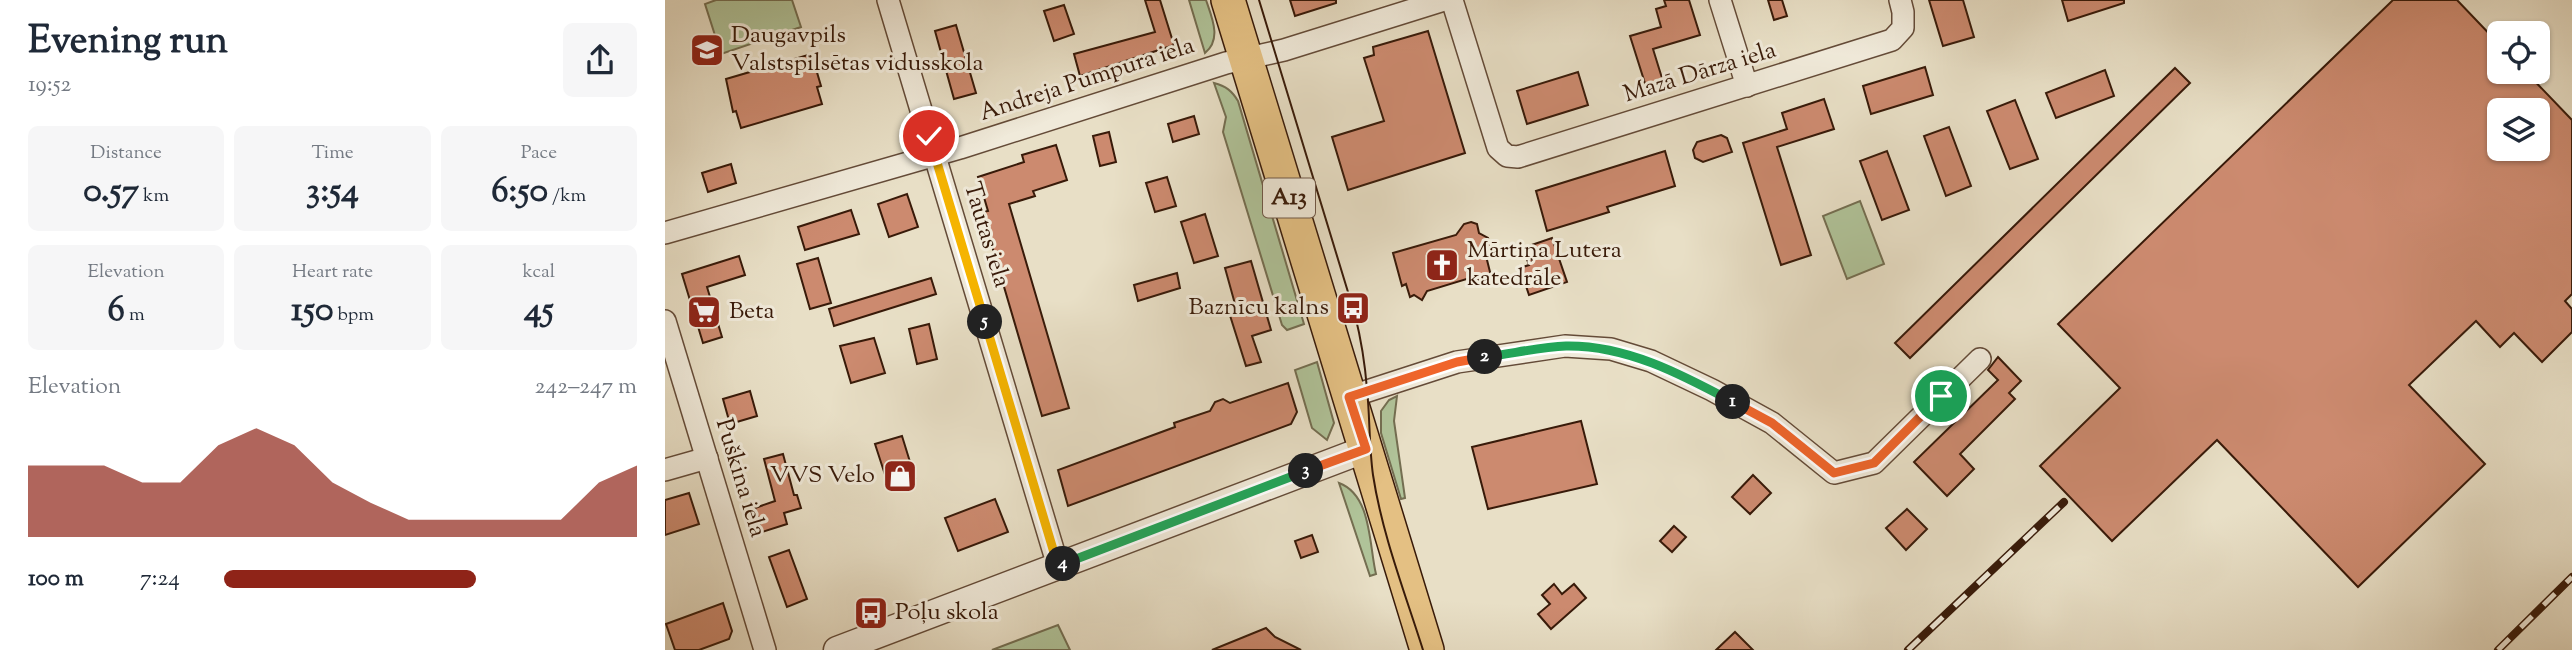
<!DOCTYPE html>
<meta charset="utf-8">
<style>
:root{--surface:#fff;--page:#f6f6f7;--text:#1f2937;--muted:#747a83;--accent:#8f2418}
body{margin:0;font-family:"Sorts Mill Goudy",serif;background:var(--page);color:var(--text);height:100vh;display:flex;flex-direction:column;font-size:26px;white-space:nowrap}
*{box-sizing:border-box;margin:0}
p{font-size:23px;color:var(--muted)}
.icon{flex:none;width:38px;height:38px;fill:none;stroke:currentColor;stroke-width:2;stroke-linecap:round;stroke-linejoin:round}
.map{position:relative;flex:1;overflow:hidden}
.panel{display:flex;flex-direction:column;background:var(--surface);width:665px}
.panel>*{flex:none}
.controls{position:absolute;left:1822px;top:21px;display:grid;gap:14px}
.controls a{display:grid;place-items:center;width:63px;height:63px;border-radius:10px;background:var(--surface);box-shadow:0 2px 5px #0004;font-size:35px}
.pin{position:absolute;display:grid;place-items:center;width:60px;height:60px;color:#fff;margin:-30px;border:4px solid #fff;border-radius:50%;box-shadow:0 2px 7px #0007}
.km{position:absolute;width:35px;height:35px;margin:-18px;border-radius:50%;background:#222;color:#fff;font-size:19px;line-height:35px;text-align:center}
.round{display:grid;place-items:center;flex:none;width:74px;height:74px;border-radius:10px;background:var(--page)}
.head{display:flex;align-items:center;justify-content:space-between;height:119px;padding:0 28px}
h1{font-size:38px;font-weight:700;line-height:52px}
.metrics{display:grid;grid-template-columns:repeat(3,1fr);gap:10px;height:119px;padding:7px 28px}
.metrics div{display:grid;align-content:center;border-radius:10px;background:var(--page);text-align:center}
.metrics b{font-size:35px;font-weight:700}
.metrics small{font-size:19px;font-weight:400}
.metrics p{font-size:19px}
.chart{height:196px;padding:14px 28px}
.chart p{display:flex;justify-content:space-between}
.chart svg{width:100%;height:126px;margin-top:7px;fill:var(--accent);opacity:.7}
ul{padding:0 28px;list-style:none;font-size:23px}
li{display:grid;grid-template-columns:112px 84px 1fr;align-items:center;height:52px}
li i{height:18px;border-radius:9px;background:var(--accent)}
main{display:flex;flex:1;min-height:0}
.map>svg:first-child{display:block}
.green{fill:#b0c399;stroke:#746e51;stroke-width:2}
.building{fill:#cc8a6f;stroke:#381a09;stroke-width:2;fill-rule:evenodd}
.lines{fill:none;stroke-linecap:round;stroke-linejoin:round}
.minor-casing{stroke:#644b38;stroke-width:24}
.tertiary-casing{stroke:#644b38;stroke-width:29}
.primary-casing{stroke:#381a09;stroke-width:36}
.minor{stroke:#f0eada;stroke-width:21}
.tertiary{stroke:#f0eada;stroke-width:26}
.primary{stroke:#e4c083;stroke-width:33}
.tram{stroke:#381a09;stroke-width:2}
.rail-casing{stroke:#381a09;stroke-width:8}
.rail{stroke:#f0eada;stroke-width:5;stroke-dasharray:16;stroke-linecap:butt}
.split-1-casing{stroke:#fff;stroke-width:14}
.split-2-casing{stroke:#fff;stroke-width:14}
.split-3-casing{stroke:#fff;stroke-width:14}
.split-4-casing{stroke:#fff;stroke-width:14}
.split-5-casing{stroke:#fff;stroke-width:14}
.split-6-casing{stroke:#fff;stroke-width:14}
.split-1{stroke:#f0652b;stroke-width:9}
.split-2{stroke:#22a559;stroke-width:9}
.split-3{stroke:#f0652b;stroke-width:9}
.split-4{stroke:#22a559;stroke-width:9}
.split-5{stroke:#f5b400;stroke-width:9}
.split-6{stroke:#f5b400;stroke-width:9}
.labels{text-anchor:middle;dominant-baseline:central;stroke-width:6;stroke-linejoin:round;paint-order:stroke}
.shield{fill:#f0eada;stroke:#6f5848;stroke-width:2}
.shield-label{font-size:23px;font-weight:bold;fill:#381a09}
.poi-label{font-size:24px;fill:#381a09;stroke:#f0eada;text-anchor:start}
.street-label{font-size:24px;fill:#381a09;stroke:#f0eada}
</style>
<main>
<section class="panel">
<div class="head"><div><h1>Evening run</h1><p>19:52</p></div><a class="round"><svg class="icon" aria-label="share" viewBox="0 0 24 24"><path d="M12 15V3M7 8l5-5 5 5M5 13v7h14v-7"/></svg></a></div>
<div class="metrics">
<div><p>Distance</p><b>0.57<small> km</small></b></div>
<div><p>Time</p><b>3:54</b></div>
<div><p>Pace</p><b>6:50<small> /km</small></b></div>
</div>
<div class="metrics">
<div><p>Elevation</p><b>6<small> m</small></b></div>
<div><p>Heart rate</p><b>150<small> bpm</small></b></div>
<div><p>kcal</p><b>45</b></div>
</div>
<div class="chart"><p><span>Elevation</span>242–247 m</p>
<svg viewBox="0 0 160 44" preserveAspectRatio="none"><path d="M0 44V19L10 19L20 19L30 25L40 25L50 12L60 6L70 12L80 25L90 32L100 38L110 38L120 38L130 38L140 38L150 25L160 19V44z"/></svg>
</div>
<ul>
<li><b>100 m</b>7:24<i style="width:61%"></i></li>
</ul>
</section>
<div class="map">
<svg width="1907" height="650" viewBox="0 0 1907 650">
<rect width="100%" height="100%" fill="#e8dfc6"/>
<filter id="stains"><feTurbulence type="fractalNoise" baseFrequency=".00286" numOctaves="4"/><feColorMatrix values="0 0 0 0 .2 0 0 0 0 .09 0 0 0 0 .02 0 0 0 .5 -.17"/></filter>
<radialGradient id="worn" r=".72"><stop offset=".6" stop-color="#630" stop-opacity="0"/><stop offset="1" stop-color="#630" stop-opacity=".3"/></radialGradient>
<g class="green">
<path d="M 51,0 L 127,0 L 136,27 L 56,54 L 40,4 Z"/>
<path d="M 524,0 L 541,0 C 547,18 557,39 540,53 Z"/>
<path d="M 549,83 C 561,86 567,91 573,101 L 639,324 L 622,330 L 617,325 L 558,132 L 561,117 Z"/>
<path d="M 1195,201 L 1219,264 L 1182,279 L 1158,216 Z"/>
<path d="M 652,362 L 669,423 L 662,440 L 647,428 L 630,370 Z"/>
<path d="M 732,396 L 729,421 L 740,498 L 736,499 L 716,433 L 716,411 L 724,400 Z"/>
<path d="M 674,483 C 707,495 704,546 711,574 L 705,576 Z"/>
<path d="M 393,625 L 405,650 L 327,650 Z"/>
</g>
<g class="building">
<path d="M 480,0 L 495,0 L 509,45 L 415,76 L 409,54 L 490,32 Z"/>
<path d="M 625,0 L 671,0 L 671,3 L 630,16 Z"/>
<path d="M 999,0 L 1024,0 L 1035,35 L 988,49 L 1001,91 L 984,96 L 965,36 L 996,27 L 991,9 L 1001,6 Z"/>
<path d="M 1103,0 L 1117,0 L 1122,16 L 1109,20 Z"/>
<path d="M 1264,0 L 1298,0 L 1309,37 L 1278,46 Z"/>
<path d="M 1397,0 L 1459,0 L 1459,3 L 1403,21 Z"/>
<path d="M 1728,0 L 1792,0 L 1834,44 L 1834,72 L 1861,72 L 1907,120 L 1907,294 L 1900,301 L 1907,309 L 1907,332 L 1877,362 L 1849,333 L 1835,347 L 1811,321 L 1744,385 L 1820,464 L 1693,587 L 1552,440 L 1447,541 L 1375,466 L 1455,388 L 1393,324 ZM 1834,110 L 1872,110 L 1872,149 L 1834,149 Z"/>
<path d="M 399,5 L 409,34 L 389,41 L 379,11 Z"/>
<path d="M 291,25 L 311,93 L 289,99 L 270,31 Z"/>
<path d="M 763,31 L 800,153 L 683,190 L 667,137 L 719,121 L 699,58 L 709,55 L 708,47 Z"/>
<path d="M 143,55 L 147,70 L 151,69 L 156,86 L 152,87 L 157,104 L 76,128 L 71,111 L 68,112 L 61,79 Z"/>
<path d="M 1260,67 L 1268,95 L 1206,114 L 1198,86 Z"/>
<path d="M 1510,68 L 1525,83 L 1245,358 L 1230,343 Z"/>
<path d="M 1440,70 L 1449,96 L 1391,118 L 1381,93 Z"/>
<path d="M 913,72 L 923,105 L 862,124 L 852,91 Z"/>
<path d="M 1159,99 L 1169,129 L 1112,147 L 1146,255 L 1116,265 L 1078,143 L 1122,129 L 1117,113 Z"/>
<path d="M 1350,100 L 1373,159 L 1345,169 L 1322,111 Z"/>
<path d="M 529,116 L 534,134 L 508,142 L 503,124 Z"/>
<path d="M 1284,127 L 1306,186 L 1281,196 L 1259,136 Z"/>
<path d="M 444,132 L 451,162 L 435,166 L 428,136 Z"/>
<path d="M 1056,135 L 1062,138 L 1067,152 L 1038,162 L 1030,158 L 1028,150 L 1032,142 Z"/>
<path d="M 391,145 L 402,180 L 368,191 L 370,196 L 344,204 L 404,408 L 377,416 L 317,212 L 323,211 L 313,177 L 359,162 L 357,155 Z"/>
<path d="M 1000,151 L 1010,186 L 942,207 L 944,212 L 882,231 L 871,191 Z"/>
<path d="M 1222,151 L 1244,210 L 1217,220 L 1195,161 Z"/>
<path d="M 66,164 L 71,183 L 43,192 L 37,173 Z"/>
<path d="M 502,177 L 511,206 L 490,212 L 481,183 Z"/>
<path d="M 242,194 L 253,227 L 224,237 L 213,204 Z"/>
<path d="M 186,210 L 194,234 L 140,250 L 133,227 Z"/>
<path d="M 540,214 L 553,256 L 529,263 L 516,222 Z"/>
<path d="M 806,222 L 812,224 L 814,233 L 823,238 L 826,247 L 821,256 L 825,272 L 823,278 L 814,280 L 808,277 L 762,291 L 757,300 L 749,295 L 745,297 L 741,284 L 737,286 L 728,253 L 791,235 L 799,224 Z"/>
<path d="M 887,238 L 902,282 L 864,295 L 855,268 L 864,265 L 858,248 Z"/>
<path d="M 74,256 L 80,275 L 42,287 L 57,337 L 38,343 L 17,274 Z"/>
<path d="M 153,258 L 166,303 L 145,309 L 132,264 Z"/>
<path d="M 586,261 L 606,330 L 587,336 L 596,362 L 581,366 L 562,306 L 570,304 L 560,268 Z"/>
<path d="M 512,273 L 515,288 L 473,301 L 469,285 Z"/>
<path d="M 266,278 L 271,294 L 169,326 L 164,309 Z"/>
<path d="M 264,324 L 272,359 L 252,364 L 244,329 Z"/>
<path d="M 209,338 L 220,373 L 186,383 L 175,346 Z"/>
<path d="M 1333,357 L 1356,381 L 1344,393 L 1350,399 L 1295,454 L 1309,469 L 1282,496 L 1249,462 L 1333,380 L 1323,370 Z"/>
<path d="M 623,383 L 632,412 L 626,424 L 403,506 L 393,470 L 510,427 L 509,423 L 545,411 L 550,402 L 558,399 L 565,403 Z"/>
<path d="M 85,391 L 92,416 L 65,424 L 58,399 Z"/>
<path d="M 916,421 L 932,484 L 823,509 L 807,447 Z"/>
<path d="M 237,436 L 250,478 L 224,487 L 210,444 Z"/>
<path d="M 118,454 L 129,495 L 132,495 L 136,508 L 119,513 L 122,524 L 97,532 L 90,508 L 110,501 L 99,459 Z"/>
<path d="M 1088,475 L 1106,493 L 1085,514 L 1067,497 Z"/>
<path d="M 24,493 L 34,524 L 0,535 L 0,500 Z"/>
<path d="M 330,499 L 343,532 L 293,551 L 280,518 Z"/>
<path d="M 1242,509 L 1262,529 L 1241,550 L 1221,528 Z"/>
<path d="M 1009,526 L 1021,537 L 1007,552 L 995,541 Z"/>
<path d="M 647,535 L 653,552 L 636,558 L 630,541 Z"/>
<path d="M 124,550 L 142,599 L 122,607 L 104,557 Z"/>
<path d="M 889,584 L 897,594 L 909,584 L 921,598 L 886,629 L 873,614 L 885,604 L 877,595 Z"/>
<path d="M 58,603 L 67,631 L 64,639 L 34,650 L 10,650 L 1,624 Z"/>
<path d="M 601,628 L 610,637 L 636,650 L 547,650 Z"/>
<path d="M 1070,632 L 1088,650 L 1051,650 Z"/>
</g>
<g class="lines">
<g class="minor-casing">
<g id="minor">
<path d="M 223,0 L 393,566"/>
<path d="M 787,0 L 833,148 L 842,156 L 853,157 L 1227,40 L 1238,28 L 1238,12 L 1235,0"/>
<path d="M 1055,0 L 1082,86"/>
<path d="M 0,233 L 295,148 L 561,63 L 619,50 L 779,0"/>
<path d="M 0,321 L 100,650"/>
<path d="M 684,397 L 792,362 L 900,346 L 946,349 L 986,361 L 1047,390 L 1107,423 L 1169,473 L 1209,463 L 1315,359"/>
<path d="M 0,470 L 42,458"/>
</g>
</g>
<g class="tertiary-casing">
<path id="tertiary" d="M 172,650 L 701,449"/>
</g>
<g class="primary-casing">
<path id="primary" d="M 563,0 L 762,650"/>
</g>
<use href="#minor" class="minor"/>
<use href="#tertiary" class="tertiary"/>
<use href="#primary" class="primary"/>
<path class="tram" d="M 594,0 L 690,315 C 696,339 700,364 702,389 C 705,418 704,446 708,475 C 717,534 740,593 758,650"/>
<g class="rail-casing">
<g id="rail">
<path d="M 1243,650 L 1399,502"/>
<path d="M 1833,650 L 1907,577"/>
</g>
</g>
<use href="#rail" class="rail"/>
</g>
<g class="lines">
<g class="split-1-casing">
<path id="split-1" d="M 1068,402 L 1107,423 L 1169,473 L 1209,463 L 1276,396"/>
</g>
<g class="split-2-casing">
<path id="split-2" d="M 820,357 C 846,354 874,347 901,346 C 961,345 1016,374 1068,402"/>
</g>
<g class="split-3-casing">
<path id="split-3" d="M 641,471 L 701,449 L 684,397 L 792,362 L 820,357"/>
</g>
<g class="split-4-casing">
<path id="split-4" d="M 398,564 L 641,471"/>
</g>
<g class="split-5-casing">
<path id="split-5" d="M 320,322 L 393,566 L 398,564"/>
</g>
<g class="split-6-casing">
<path id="split-6" d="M 264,136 L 320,322"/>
</g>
<use href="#split-1" class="split-1"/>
<use href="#split-2" class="split-2"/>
<use href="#split-3" class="split-3"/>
<use href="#split-4" class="split-4"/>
<use href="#split-5" class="split-5"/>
<use href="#split-6" class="split-6"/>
</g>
<defs>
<g id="school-square" transform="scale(1.75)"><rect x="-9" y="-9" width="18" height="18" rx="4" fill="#8f2418" stroke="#f0eada"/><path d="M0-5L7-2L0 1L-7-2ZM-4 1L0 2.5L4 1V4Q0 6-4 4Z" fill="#fff"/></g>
<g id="church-square" transform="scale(1.75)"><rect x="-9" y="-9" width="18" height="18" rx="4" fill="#8f2418" stroke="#f0eada"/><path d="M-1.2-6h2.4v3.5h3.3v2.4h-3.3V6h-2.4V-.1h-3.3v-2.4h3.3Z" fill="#fff"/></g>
<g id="bus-square" transform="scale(1.75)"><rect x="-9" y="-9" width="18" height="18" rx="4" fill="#8f2418" stroke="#f0eada"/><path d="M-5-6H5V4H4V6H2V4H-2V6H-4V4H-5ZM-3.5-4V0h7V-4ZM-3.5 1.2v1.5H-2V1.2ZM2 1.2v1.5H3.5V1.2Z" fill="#fff"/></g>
<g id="supermarket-square" transform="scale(1.75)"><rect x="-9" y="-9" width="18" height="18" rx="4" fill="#8f2418" stroke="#f0eada"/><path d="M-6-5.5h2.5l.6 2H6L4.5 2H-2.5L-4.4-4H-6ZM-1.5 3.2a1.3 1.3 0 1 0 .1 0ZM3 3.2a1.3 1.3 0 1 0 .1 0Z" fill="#fff"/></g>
<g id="shop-square" transform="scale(1.75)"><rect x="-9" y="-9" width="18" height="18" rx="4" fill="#8f2418" stroke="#f0eada"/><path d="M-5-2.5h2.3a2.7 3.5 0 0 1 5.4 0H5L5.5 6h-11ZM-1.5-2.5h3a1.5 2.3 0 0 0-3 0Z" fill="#fff"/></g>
</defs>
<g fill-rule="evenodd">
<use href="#school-square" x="42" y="50"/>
<use href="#church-square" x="777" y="265"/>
<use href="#bus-square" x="688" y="308"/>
<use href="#supermarket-square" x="39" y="312"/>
<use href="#shop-square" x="235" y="476"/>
<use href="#bus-square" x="206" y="613"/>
</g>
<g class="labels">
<rect class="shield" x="598" y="178.5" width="52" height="39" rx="5"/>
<g class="shield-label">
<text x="624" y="198">A13</text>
</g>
<g class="poi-label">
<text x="66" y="36">Daugavpils<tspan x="66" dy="28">Valstspilsētas vidusskola</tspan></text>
<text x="802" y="251">Mārtiņa Lutera<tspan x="802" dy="28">katedrāle</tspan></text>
<text x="664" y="308" text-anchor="end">Baznīcu kalns</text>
<text x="64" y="312">Beta</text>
<text x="210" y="476" text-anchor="end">VVS Velo</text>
<text x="230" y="613">Poļu skola</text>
</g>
<g class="street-label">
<text transform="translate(1035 73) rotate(-17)">Mazā Dārza iela</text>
<text transform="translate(422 80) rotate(-18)">Andreja Pumpura iela</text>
<text transform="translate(321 235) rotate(73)">Tautas iela</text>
<text transform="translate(75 478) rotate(73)">Puškina iela</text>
</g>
</g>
<rect width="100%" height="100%" filter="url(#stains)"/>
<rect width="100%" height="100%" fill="url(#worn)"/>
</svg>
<div class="controls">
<a><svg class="icon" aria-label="locate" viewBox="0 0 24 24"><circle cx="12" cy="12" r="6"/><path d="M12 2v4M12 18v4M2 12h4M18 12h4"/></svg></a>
<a><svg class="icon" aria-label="layers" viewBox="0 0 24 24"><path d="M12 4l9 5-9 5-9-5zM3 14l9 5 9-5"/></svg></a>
</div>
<div class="pin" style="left:1276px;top:396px;background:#1e9e55"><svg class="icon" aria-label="arrive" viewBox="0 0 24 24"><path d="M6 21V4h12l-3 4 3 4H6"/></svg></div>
<div class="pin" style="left:264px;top:136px;background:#d93025"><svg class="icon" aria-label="check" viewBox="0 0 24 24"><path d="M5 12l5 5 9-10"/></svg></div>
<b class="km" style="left:1068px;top:402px">1</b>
<b class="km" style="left:820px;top:357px">2</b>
<b class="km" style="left:641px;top:471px">3</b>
<b class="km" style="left:398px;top:564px">4</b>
<b class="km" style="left:320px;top:322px">5</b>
</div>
</main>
